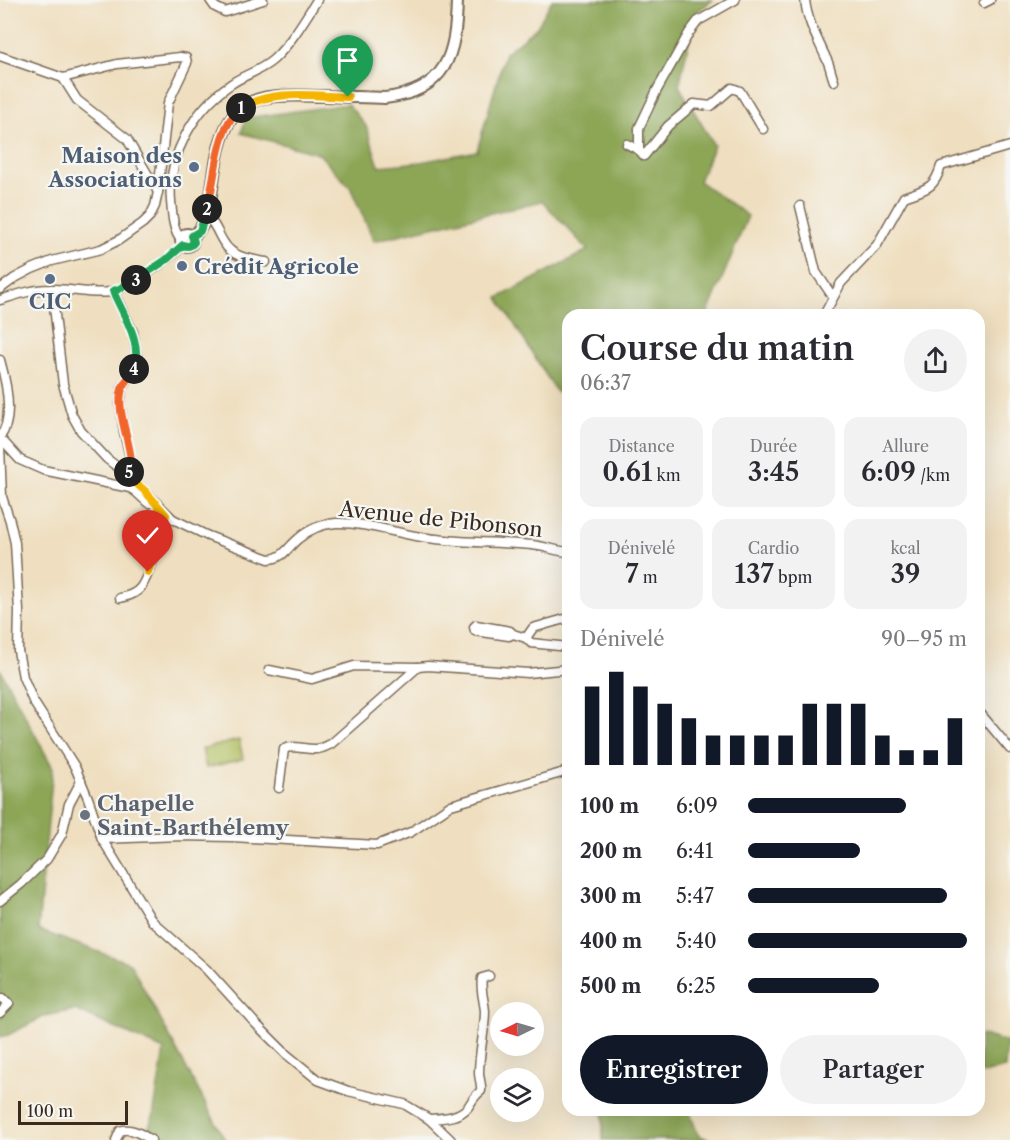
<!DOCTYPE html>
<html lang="fr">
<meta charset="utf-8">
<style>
:root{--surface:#fff;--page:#f2f2f3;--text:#2b2b33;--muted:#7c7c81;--accent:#111827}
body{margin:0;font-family:"Libre Caslon Text",serif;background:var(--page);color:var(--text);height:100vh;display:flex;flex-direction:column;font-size:22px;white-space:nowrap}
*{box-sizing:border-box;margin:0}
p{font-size:20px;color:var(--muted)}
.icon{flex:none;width:33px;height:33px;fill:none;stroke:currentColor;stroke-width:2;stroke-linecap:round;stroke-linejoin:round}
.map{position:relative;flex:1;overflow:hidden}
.drawer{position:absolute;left:562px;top:309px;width:423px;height:807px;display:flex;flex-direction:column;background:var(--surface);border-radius:18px;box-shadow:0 6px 24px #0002}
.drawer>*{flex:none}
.needle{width:39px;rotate:265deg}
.controls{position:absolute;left:490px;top:1002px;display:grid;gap:12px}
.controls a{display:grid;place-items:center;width:54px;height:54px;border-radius:50%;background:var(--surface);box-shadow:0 6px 24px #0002;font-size:30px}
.scale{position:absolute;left:18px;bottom:15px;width:110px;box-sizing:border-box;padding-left:6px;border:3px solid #3b2a1e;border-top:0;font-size:16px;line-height:21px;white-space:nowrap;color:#3b2a1e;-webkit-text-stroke:4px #f6f6f2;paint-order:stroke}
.pin{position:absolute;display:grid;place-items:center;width:51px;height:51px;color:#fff;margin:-62px -26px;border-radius:50% 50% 50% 0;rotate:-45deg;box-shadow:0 0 6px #0007}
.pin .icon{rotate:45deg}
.km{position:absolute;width:30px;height:30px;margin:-15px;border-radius:50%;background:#222;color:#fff;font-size:16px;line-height:30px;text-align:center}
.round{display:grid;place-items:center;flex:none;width:63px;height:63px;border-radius:32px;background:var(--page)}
.headline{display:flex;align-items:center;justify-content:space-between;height:102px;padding:0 18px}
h1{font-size:33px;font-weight:600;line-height:45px}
.metrics{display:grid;grid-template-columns:repeat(3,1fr);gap:9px;height:102px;padding:6px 18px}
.metrics div{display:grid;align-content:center;border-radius:15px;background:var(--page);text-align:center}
.metrics b{font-size:26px;font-weight:600}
.metrics small{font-size:16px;font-weight:400}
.metrics p{font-size:16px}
.chart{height:168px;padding:12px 18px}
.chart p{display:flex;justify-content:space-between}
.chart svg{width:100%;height:108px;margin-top:6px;stroke:var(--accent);stroke-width:6}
.primary-button{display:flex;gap:12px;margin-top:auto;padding:12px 18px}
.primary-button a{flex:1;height:69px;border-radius:36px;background:var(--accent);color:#fff;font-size:24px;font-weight:600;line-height:69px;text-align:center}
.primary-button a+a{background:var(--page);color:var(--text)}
ul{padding:0 18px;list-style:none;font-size:20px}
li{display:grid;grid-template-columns:96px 72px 1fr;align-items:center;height:45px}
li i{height:15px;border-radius:8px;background:var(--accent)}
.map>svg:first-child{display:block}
.green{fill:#b1bf61;stroke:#767440;stroke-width:1.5}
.forest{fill:#8ca657;stroke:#64683a;stroke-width:1.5}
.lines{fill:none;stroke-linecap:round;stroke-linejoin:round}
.minor-casing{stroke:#7a6957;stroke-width:11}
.major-casing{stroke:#7a6957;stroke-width:14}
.minor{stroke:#fff;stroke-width:8}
.major{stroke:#fff;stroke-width:10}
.split-1-casing{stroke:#fff;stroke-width:12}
.split-2-casing{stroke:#fff;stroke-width:12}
.split-3-casing{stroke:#fff;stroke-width:12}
.split-4-casing{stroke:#fff;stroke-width:12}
.split-5-casing{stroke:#fff;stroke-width:12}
.split-6-casing{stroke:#fff;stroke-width:12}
.split-1{stroke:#f5b400;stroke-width:8}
.split-2{stroke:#f0652b;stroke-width:8}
.split-3{stroke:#22a559;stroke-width:8}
.split-4{stroke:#22a559;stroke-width:8}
.split-5{stroke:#f0652b;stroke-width:8}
.split-6{stroke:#f5b400;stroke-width:8}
.service-dot{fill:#5c6f8a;stroke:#f6f6f2;stroke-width:2}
.worship-dot{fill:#6b7280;stroke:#f6f6f2;stroke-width:2}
.labels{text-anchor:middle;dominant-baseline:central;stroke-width:4.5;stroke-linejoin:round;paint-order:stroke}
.service-label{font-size:21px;font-weight:bold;fill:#4e5e75;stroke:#f6f6f2;text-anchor:end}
.street-label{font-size:21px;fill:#3b2a1e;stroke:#f6f6f2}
.worship-label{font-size:21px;font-weight:bold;fill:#5b616d;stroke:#f6f6f2;text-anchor:start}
</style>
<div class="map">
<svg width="1010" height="1140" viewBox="0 0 1010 1140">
<rect width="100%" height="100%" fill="#f6f6f2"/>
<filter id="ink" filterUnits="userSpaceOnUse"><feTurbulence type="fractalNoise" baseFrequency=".0167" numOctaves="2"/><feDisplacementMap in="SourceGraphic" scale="12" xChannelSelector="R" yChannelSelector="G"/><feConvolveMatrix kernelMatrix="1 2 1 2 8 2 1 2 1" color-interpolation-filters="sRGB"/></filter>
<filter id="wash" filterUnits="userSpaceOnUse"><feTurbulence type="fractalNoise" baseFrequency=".008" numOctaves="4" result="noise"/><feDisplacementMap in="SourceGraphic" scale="24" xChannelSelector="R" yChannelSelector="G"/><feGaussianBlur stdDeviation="1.35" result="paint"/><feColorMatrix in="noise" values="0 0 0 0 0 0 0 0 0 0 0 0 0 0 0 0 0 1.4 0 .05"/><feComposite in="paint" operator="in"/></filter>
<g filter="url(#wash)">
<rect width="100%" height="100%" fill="#efdfc0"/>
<path class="green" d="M 239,740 L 243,759 L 206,768 L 202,749 Z"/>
<g class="forest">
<path d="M 552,0 L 713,0 L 695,13 L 679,86 L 714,145 L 699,181 L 748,216 L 707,315 L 568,315 L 568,391 L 557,393 L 498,298 L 588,250 L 542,201 L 374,241 L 350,187 L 319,154 L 241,133 L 246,118 L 348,104 L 366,126 L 379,166 L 421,162 L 477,151 L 505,53 L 537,27 Z"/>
<path d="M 0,669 L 53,768 L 38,930 L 130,963 L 225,1140 L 143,1140 L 153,1117 L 164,1050 L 75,1010 L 45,1016 L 8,1035 L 0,1037 Z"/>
<path d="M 982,1035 L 1007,1042 L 1005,1068 L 980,1074 L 980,1036 Z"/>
<path d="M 603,1110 L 689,1110 L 698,1135 L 710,1140 L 603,1140 Z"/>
</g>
</g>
<g filter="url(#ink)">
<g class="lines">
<g class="minor-casing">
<g id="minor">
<path d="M 210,0 L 215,7 L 225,12 L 263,0"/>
<path d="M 805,0 C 807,21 818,40 826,58 C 830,65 831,74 834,81"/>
<path d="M 984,3 L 990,0"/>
<path d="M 0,56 L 63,78 L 117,64 L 180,57 L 186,58 L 187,63 L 168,103 L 158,192 L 155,206 L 150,216 L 143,223 L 119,240 L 101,249 L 52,261 L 32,269 L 15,278 L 0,289"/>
<path d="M 63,78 L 77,100 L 127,139 L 158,192"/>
<path d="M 627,144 L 639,150 L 644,156 L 668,126 L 694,104 L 711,106 L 732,88 L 740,91 L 763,129"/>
<path d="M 639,150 L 639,128 L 657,90 L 689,33 L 698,21 L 735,0"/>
<path d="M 800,206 L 816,272 L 833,297"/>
<path d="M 205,216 C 216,223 217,233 224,243 C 233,258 251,259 266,262"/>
<path d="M 181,240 C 173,232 172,212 171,201 C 167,156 194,109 231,84 C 245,74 261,71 274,59 C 290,44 305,19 317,0"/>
<path d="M 52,289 L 63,384 L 72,415 L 81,431 L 107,459 L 128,475 L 173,519 L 208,536 L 269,559 C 283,559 288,547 298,539 C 308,530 322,524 336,523 C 369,522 402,536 436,539 C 468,543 500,542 532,545 C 544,546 556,551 568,552"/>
<path d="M 113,291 L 133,332 L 137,357 L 135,367 L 122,388 L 120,404 L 124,432 L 132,465 L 128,475"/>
<path d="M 0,300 C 16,295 33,289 50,289 C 69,288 90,295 110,292 C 127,289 172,258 183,245"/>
<path d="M 824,315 L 841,283 L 877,245 L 904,197 C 925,189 934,190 941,166 L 1010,146"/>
<path d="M 0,360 C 6,381 15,418 0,437"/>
<path d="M 0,438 L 20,460 L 43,470 L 130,488 L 136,492 L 148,503 L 152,503"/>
<path d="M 0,447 L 2,497 L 10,521 L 15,543 L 19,611 L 18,651 L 23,677 L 33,701 L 75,767 L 88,798 L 102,839 L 152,921 L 206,969 L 256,1024 L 286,1054 L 318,1080 L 348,1091 L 404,1104 L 429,1119 L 451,1140"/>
<path d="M 120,598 C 128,596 136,594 141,587 C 152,571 160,534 166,515"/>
<path d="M 568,618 L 533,628 L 526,638 L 531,643 L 568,647"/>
<path d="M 513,634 L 509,636 L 475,631 L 474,627 L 476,625 L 510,631 L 513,634 L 526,638"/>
<path d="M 269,670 L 312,679 L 354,666 L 417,667"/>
<path d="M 980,713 L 1010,749"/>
<path d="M 279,788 L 284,749 C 293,744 305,750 316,749 C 322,749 326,746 331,744 L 418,667 L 428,666 L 528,673 L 568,669"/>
<path d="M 102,839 L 180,836 L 232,837 L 377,845 L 411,832 L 451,805 L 568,771"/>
<path d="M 0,901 L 21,884 L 47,859 L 62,834 L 69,804 L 81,781"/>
<path d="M 0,998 L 3,998 L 9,1004 L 0,1013"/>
<path d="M 429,1119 C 442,1118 459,1118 468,1107 C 472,1101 475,1095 481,1091 C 482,1084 479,1079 479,1073 C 479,1052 485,1031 485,1011 C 484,1000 480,989 482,978 L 489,976"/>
<path d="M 116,1140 L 120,1131 C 131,1127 141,1134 151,1140"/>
</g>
</g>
<g class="major-casing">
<g id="major">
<circle cx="187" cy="240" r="6"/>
<path d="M 193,236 C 205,228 208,209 211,195 C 215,171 217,140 231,119 C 251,89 294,96 325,96 C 345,97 365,97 385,98 C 447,91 456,54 457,0"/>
</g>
</g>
<use href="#minor" class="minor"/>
<use href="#major" class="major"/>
</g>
</g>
<g class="lines" filter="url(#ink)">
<g class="split-1-casing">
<path id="split-1" d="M 241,108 C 273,89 312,96 348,97"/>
</g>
<g class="split-2-casing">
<path id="split-2" d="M 207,209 C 216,180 215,127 241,108"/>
</g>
<g class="split-3-casing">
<path id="split-3" d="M 136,280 L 166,260 L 183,245 C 188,247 191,246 194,242 L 192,236 L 200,231 L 207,209"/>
</g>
<g class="split-4-casing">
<path id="split-4" d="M 134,369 C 143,342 123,315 113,291 L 119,289 L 136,280"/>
</g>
<g class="split-5-casing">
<path id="split-5" d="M 129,472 C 137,453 114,414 122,389 C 124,382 131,375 134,369"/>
</g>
<g class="split-6-casing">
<path id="split-6" d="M 129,472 L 128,476 L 145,491 L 166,515 L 148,572"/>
</g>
<use href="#split-1" class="split-1"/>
<use href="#split-2" class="split-2"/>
<use href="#split-3" class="split-3"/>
<use href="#split-4" class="split-4"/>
<use href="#split-5" class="split-5"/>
<use href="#split-6" class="split-6"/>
</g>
<g class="service-dot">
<circle cx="194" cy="167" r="6"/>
<circle cx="182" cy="266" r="6"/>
<circle cx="50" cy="279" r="6"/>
</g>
<circle class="worship-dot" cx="85" cy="815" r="6"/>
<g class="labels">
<g class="service-label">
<text x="182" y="155">Maison des<tspan x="182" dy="24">Associations</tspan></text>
<text x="194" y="266" text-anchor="start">Crédit Agricole</text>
<text x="50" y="301" text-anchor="middle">CIC</text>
</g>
<g class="street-label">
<text transform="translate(441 519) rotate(6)">Avenue de Pibonson</text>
</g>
<g class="worship-label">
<text x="97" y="803">Chapelle<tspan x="97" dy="24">Saint-Barthélemy</tspan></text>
</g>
</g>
</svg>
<div class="controls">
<a><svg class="needle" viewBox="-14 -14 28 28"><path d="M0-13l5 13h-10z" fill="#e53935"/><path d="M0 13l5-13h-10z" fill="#7c7c81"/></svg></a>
<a><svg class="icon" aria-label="layers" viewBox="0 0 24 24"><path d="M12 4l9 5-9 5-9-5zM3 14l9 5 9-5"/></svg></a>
</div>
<div class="scale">100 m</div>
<div class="pin" style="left:348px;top:97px;background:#1e9e55"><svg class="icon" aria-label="arrive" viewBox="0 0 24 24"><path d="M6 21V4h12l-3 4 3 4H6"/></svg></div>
<div class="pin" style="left:148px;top:572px;background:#d93025"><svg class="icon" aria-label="check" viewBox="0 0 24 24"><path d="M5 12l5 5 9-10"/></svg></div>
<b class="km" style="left:241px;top:108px">1</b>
<b class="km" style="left:207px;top:209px">2</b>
<b class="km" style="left:136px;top:280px">3</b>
<b class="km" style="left:134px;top:369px">4</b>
<b class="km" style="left:129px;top:472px">5</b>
<section class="drawer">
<div class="headline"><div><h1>Course du matin</h1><p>06:37</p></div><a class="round"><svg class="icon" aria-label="share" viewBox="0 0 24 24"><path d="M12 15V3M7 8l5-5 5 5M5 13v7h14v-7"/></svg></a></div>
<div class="metrics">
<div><p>Distance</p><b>0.61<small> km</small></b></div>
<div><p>Durée</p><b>3:45</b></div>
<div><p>Allure</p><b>6:09<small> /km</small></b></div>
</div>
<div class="metrics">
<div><p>Dénivelé</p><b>7<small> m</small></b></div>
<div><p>Cardio</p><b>137<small> bpm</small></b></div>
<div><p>kcal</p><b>39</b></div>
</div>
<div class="chart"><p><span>Dénivelé</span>90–95 m</p>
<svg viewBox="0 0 160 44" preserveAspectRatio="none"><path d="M5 44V12M15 44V6M25 44V12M35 44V19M45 44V25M55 44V32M65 44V32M75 44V32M85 44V32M95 44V19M105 44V19M115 44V19M125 44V32M135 44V38M145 44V38M155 44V25"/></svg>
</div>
<ul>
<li><b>100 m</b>6:09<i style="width:72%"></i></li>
<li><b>200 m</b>6:41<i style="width:51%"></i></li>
<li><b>300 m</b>5:47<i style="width:91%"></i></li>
<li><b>400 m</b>5:40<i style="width:100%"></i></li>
<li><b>500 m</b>6:25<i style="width:60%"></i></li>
</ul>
<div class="primary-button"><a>Enregistrer</a><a>Partager</a></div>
</section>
</div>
